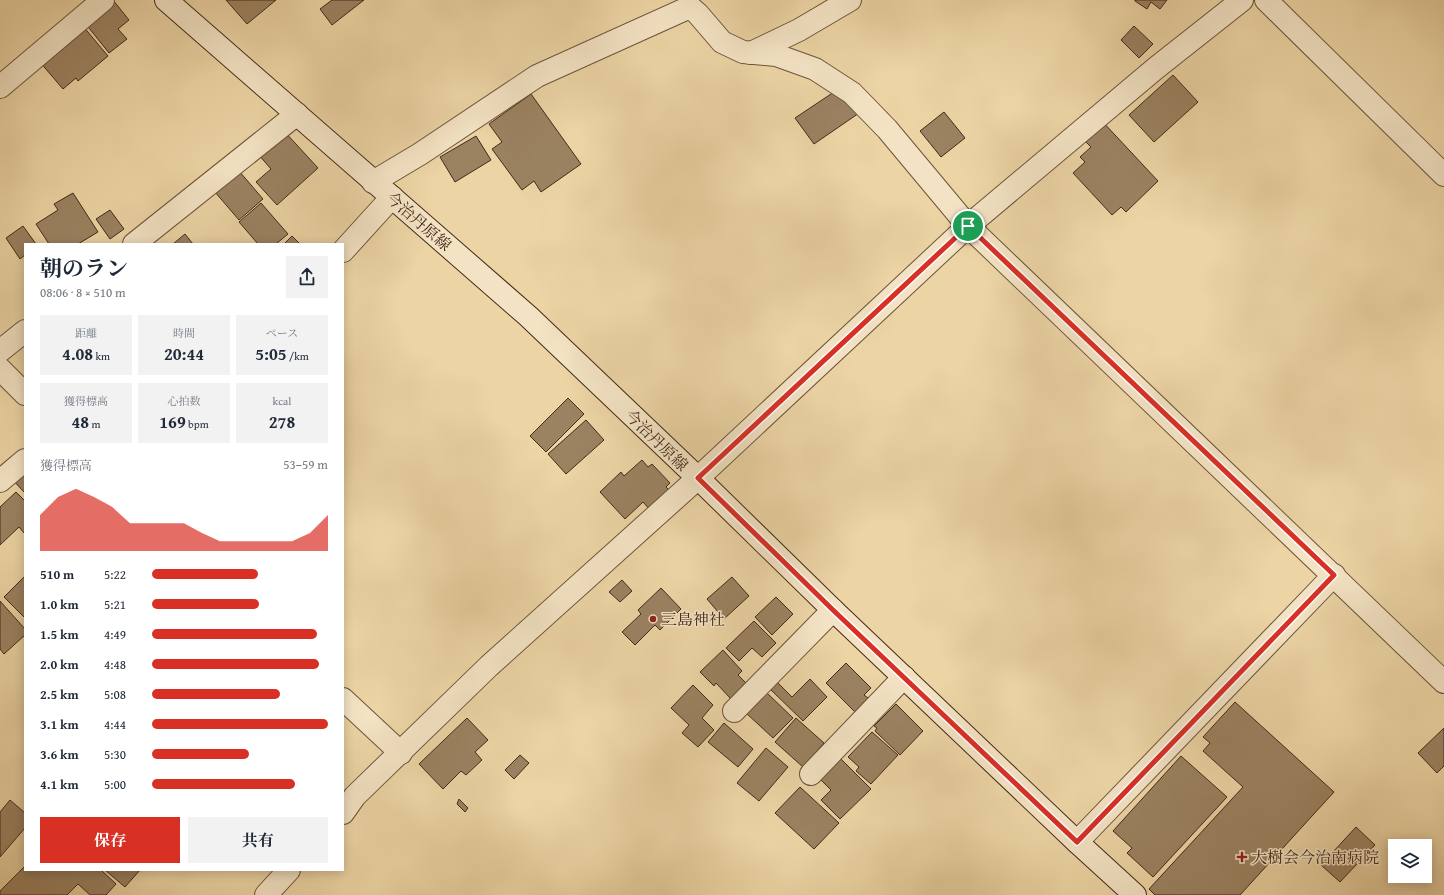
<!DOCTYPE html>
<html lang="ja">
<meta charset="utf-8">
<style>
:root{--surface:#fff;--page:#f2f2f3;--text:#1f2937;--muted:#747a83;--accent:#d93025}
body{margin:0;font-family:"Gentium Book Plus","Noto Serif JP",serif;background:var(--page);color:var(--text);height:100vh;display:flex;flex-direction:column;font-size:15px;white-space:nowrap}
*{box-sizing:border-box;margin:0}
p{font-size:13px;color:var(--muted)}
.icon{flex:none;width:22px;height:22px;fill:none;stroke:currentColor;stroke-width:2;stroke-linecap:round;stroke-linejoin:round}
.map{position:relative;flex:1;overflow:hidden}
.details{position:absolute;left:24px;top:243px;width:320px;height:628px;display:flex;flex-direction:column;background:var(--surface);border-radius:0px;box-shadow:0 2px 10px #0003}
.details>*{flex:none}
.buttons{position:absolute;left:1388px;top:839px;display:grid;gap:8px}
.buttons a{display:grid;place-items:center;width:44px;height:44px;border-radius:0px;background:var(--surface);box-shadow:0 2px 10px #0003;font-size:20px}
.pin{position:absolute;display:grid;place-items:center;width:34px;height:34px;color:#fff;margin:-17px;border:2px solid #fff;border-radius:50%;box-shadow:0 1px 4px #0007}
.round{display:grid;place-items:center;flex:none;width:42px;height:42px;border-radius:0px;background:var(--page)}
.overview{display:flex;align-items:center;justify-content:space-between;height:68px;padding:0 16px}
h1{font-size:22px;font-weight:700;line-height:30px}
.metrics{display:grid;grid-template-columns:repeat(3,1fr);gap:6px;height:68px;padding:4px 16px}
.metrics div{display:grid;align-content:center;border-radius:0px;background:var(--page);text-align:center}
.metrics b{font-size:17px;font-weight:700}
.metrics small{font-size:11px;font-weight:400}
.metrics p{font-size:11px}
.chart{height:112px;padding:8px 16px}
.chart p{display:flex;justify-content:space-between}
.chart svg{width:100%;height:72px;margin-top:4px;fill:var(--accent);opacity:.7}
.cta{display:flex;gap:8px;margin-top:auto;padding:8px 16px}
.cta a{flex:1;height:46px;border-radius:0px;background:var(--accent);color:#fff;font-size:16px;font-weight:700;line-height:46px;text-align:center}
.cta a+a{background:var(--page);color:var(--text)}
ul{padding:0 16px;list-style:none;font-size:13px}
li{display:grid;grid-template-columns:64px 48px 1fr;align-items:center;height:30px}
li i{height:10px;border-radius:5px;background:var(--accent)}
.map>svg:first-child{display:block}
.building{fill:#9b8261;stroke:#432a19}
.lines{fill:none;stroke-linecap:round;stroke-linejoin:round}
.minor-casing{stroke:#6d543c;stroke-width:24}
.secondary-casing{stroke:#432a19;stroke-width:24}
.minor{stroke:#f3e3c4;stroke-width:22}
.secondary{stroke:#f3e3c4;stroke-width:22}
.route-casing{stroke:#fff;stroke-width:8}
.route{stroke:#d93025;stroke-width:5}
.poi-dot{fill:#8f2418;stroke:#f3e3c4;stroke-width:1.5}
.labels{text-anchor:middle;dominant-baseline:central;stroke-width:3;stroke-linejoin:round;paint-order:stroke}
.street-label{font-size:16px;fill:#432a19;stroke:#f3e3c4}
.poi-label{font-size:16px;fill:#432a19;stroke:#f3e3c4;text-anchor:start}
</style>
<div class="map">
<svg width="1444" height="895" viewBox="0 0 1444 895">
<rect width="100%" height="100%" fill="#ecd4a4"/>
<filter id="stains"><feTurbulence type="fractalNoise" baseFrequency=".005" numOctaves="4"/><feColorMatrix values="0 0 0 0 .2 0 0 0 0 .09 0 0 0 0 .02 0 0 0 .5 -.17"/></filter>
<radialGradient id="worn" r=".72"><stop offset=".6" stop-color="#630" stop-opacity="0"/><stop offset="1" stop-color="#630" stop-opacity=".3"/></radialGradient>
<g class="building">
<path d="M 113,0 L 129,20 L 118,29 L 127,39 L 109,53 L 85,23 Z"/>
<path d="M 226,0 L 276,0 L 247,24 Z"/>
<path d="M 332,0 L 364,0 L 332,25 L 320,9 Z"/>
<path d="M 1135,0 L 1167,0 L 1160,9 L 1151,2 L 1147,9 L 1135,1 Z"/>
<path d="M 82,25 L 108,56 L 78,81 L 76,78 L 63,89 L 39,61 Z"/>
<path d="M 1134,26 L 1153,44 L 1139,58 L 1121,40 Z"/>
<path d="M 1173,75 L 1198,102 L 1154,142 L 1129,115 Z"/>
<path d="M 837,90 L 862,111 L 814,144 L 795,118 Z"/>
<path d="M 531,94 L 581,164 L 541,192 L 534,181 L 522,190 L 492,149 L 502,142 L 489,124 Z"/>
<path d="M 944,112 L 965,138 L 941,157 L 920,131 Z"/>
<path d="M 1101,120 L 1158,181 L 1126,212 L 1121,207 L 1112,215 L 1073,173 L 1085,162 L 1080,157 L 1091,147 L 1082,138 Z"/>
<path d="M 284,131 L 318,168 L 277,205 L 256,182 L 271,169 L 258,154 Z"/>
<path d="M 476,136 L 491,160 L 455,182 L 440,157 Z"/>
<path d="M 239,171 L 263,199 L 239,220 L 215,192 Z"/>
<path d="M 73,193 L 98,232 L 78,244 L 49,244 L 36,224 L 58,210 L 54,204 Z"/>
<path d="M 261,203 L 288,234 L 276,244 L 258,244 L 239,222 Z"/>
<path d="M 110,210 L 124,229 L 110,239 L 96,219 Z"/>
<path d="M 23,226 L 36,244 L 25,244 L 25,255 L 20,259 L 6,238 Z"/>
<path d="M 185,234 L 193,244 L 173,244 Z"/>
<path d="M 292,236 L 300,244 L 284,244 Z"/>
<path d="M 568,398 L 584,414 L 546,452 L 530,436 Z"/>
<path d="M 586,420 L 604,440 L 566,474 L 548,454 Z"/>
<path d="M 642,460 L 648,467 L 652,464 L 670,483 L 666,487 L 671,492 L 651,511 L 643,502 L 625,519 L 600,492 L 621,472 L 624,476 Z"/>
<path d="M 25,464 L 25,493 L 10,477 Z"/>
<path d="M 16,492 L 25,501 L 25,534 L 19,527 L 0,545 L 0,507 Z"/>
<path d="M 25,576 L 25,618 L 4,597 Z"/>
<path d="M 732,577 L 749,596 L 724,619 L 707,599 Z"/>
<path d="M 622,580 L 632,591 L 620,602 L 609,592 Z"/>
<path d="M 661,588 L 681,609 L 660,630 L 655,625 L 635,645 L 622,632 L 641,614 L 638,610 Z"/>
<path d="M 776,597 L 793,614 L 772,635 L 755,617 Z"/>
<path d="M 0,601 L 25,629 L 25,635 L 4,654 L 0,649 Z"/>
<path d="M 754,621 L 776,643 L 762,657 L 752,648 L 739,661 L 726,648 Z"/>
<path d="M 723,650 L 742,671 L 738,675 L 747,684 L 731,699 L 716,683 L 714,686 L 700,672 Z"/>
<path d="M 846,663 L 871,688 L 864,695 L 868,698 L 855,712 L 826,683 Z"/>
<path d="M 810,679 L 827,697 L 803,721 L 768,687 L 775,680 L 792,697 Z"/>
<path d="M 693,685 L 713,705 L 702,718 L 714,730 L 698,747 L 682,733 L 689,725 L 671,708 Z"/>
<path d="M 766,692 L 793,718 L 773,738 L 745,712 Z"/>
<path d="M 1235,702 L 1334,792 L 1240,895 L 1155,895 L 1149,889 L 1243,787 L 1203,751 L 1210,743 L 1203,737 Z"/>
<path d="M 896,704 L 923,731 L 900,755 L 875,731 L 877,728 L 874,726 Z"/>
<path d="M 467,718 L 488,740 L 475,752 L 482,760 L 466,775 L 461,771 L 443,789 L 419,764 Z"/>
<path d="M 796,718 L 824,743 L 803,767 L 775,742 Z"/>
<path d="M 724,723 L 753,749 L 738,767 L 708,742 Z"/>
<path d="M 1444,728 L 1444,766 L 1437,773 L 1418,753 Z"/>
<path d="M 872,732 L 898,755 L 871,784 L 856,771 L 859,767 L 848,757 Z"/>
<path d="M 766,748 L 788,767 L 759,801 L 737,783 Z"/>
<path d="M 520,755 L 529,763 L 514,779 L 505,770 Z"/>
<path d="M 838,756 L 871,789 L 840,819 L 821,800 L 831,790 L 818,777 Z"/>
<path d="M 1181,756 L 1227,797 L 1153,877 L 1127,853 L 1132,848 L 1113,831 Z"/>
<path d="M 800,787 L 839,823 L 814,849 L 775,813 Z"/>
<path d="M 459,799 L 468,808 L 465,812 L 457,804 Z"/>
<path d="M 10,800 L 25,813 L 25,828 L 0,857 L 0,812 Z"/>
<path d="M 1356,827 L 1375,845 L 1340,882 L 1321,865 Z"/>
<path d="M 25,866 L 25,870 L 101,870 L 116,884 L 106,895 L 90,895 L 78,884 L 67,895 L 0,895 L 0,891 Z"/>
<path d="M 105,870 L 140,870 L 125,887 Z"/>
</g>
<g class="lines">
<g class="minor-casing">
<g id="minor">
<path d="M 1266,0 L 1444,175"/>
<path d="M 751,53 L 799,30 L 850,0"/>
<path d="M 0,87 L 103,0"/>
<path d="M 373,182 L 420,154 L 537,76 L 690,7 L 698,14 L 722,42 L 743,52 L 776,55 L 815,69 L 852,93 L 887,129 L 968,226 L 1444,682"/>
<path d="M 134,244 L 297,114"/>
<path d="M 343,251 L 392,197"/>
<path d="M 0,351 L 25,331"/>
<path d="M 0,369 L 25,394"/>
<path d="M 0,481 L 25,460"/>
<path d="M 343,699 L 401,753"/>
<path d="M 734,711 L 833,610"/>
<path d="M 811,774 L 904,677"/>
<path d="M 343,813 L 355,796 L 489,666 L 698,478 L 968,226 L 1156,68 L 1242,0"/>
<path d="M 1077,842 L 1334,575"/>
<path d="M 266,895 L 289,870"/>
</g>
</g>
<g class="secondary-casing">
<path id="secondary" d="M 166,0 L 528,316 L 698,478 L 833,610 L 1077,842 L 1135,895"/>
</g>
<use href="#minor" class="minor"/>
<use href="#secondary" class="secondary"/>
</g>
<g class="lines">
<g class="route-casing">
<path id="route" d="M 968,226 L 1334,575 L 1077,842 L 833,610 L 698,478 Z"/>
</g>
<use href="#route" class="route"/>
</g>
<g class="poi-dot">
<circle cx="653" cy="619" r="4"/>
<path d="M1240 851h4v4h4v4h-4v4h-4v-4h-4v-4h4z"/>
</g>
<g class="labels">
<g class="street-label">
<text transform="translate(419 221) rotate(41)">今治丹原線</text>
<text transform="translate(657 440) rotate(44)">今治丹原線</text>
</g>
<g class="poi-label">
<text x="661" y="619">三島神社</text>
<text x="1251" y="857">大樹会今治南病院</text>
</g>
</g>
<rect width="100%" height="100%" filter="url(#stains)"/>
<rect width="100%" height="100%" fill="url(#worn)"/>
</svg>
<div class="buttons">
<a><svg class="icon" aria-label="layers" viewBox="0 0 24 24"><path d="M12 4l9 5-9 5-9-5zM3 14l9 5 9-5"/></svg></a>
</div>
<div class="pin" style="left:968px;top:226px;background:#1e9e55"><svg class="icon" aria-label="arrive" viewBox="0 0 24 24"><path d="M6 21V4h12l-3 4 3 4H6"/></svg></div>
<section class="details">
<div class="overview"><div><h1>朝のラン</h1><p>08:06 · 8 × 510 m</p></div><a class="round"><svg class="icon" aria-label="share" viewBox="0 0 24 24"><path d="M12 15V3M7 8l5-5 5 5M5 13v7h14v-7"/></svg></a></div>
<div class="metrics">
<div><p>距離</p><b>4.08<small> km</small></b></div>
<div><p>時間</p><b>20:44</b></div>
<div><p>ペース</p><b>5:05<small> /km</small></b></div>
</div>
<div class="metrics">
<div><p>獲得標高</p><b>48<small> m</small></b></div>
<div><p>心拍数</p><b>169<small> bpm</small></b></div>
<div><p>kcal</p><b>278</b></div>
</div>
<div class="chart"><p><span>獲得標高</span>53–59 m</p>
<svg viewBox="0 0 160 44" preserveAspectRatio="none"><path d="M0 44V22L10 11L20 6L30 11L40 17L50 27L60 27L70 27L80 27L90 33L100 38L110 38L120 38L130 38L140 38L150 33L160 22V44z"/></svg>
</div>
<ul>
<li><b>510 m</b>5:22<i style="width:60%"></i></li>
<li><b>1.0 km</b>5:21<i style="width:61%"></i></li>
<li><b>1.5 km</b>4:49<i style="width:94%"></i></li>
<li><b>2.0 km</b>4:48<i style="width:95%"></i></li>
<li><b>2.5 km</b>5:08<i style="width:73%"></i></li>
<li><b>3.1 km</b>4:44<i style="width:100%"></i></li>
<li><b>3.6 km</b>5:30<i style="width:55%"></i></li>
<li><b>4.1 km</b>5:00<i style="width:81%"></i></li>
</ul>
<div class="cta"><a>保存</a><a>共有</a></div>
</section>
</div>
